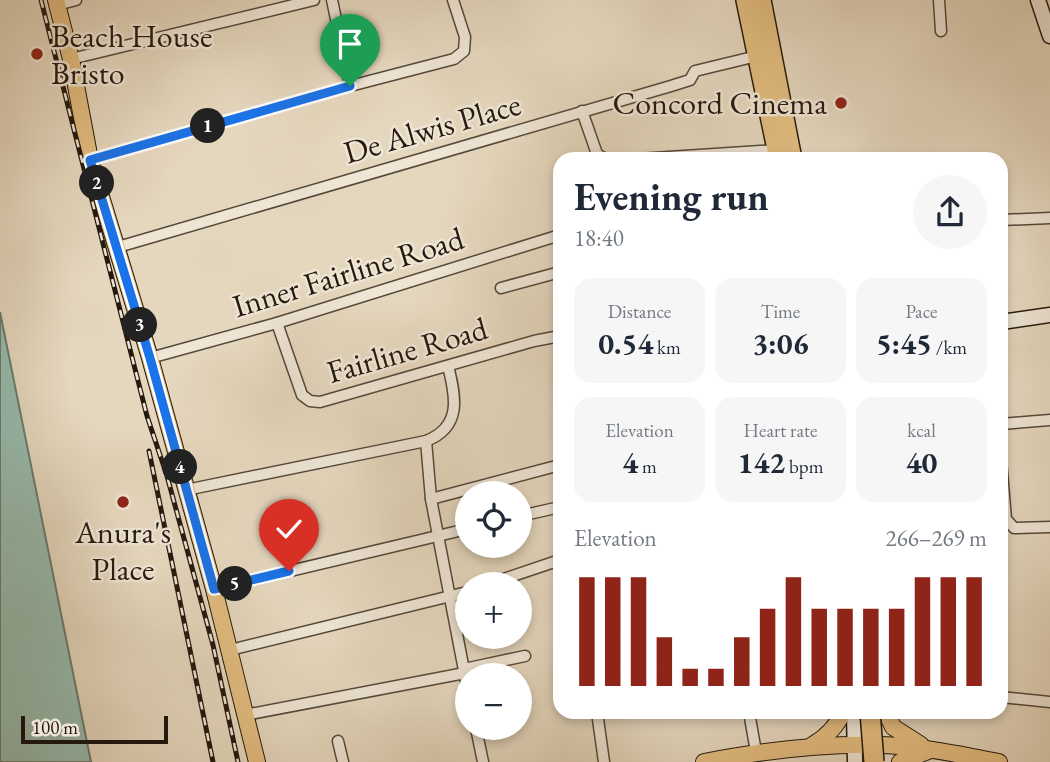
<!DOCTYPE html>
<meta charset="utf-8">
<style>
:root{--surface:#fff;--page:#f6f6f7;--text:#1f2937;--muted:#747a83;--accent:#8f2418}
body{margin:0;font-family:"EB Garamond",serif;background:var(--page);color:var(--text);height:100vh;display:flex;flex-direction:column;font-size:26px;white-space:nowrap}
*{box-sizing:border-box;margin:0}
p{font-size:23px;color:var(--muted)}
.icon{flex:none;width:38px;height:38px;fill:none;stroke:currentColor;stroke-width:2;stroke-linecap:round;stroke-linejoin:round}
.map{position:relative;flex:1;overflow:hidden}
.sheet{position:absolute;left:553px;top:152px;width:455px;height:567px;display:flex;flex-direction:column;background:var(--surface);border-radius:21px;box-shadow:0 4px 10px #0003}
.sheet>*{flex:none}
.buttons{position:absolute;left:455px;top:481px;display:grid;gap:14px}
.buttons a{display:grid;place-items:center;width:77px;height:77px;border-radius:50%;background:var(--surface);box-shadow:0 4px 10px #0003;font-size:35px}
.scale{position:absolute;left:21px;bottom:18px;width:147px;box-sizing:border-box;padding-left:7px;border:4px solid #25190e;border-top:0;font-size:19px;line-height:24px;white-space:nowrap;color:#25190e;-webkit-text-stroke:5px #eee5d5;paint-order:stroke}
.pin{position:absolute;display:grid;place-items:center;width:60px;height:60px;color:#fff;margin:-72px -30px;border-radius:50% 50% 50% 0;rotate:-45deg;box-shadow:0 0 7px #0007}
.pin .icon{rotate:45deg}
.km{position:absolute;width:35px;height:35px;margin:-18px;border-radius:50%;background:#222;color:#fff;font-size:19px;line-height:35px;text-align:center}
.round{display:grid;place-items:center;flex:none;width:74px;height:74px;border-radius:37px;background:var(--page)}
.overview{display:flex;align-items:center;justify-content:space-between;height:119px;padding:0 21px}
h1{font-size:38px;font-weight:700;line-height:52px}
.metrics{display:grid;grid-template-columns:repeat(3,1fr);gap:10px;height:119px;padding:7px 21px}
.metrics div{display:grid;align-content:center;border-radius:18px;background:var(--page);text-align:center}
.metrics b{font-size:30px;font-weight:700}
.metrics small{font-size:19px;font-weight:400}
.metrics p{font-size:19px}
.chart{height:196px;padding:14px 21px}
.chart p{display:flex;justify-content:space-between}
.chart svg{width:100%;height:126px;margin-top:7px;stroke:var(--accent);stroke-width:6}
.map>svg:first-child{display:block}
.water{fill:#96baad;stroke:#697a6d;stroke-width:2}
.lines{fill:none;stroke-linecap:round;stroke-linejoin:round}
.street-casing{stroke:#55483a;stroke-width:13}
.secondary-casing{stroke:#25190e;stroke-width:17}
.primary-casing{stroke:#25190e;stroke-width:18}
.highway-casing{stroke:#25190e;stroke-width:22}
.street{stroke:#eee5d5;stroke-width:10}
.secondary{stroke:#eee5d5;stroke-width:14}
.primary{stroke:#e2bc7f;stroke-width:16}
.highway{stroke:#e2bc7f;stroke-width:19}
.rail-casing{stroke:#25190e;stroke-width:5}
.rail{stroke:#eee5d5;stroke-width:2.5;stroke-dasharray:8;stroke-linecap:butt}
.highway-bridge-casing{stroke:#25190e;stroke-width:22;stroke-linecap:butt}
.highway-bridge{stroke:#e2bc7f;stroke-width:19}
.route-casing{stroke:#fff;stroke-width:14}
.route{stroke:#1a73e8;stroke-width:9}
.poi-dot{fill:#8f2418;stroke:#eee5d5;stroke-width:2.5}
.labels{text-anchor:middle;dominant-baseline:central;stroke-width:5;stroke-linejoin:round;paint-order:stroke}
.poi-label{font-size:32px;fill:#25190e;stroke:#eee5d5;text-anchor:start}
.street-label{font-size:32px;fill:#25190e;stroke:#eee5d5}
</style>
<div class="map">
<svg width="1050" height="762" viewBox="0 0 1050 762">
<rect width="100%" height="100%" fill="#e5d7be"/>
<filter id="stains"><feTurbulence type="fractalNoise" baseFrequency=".00286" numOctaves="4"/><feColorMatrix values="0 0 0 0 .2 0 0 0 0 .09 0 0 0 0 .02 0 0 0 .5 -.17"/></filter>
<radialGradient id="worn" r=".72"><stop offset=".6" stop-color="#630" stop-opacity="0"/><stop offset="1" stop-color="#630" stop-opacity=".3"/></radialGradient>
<path class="water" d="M 0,312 L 91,762 L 0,762 Z"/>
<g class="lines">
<g class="street-casing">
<g id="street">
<path d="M 332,0 L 350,86"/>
<path d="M 939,0 L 941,31"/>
<path d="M 57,5 L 76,0"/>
<path d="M 71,59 L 314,0"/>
<path d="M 582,111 L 597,154 L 605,159"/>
<path d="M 638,159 L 777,150"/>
<path d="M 90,160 L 350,86 L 454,59 L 464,51 L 465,37 L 453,0"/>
<path d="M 1001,220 L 1050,218"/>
<path d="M 118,247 L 671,86 L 690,80 L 695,71 L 757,56"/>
<path d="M 501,288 L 560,272"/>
<path d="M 277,323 L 302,395 L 310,401 L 320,402 L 534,341 L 560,336"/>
<path d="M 150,358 L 277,323 L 560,235"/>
<path d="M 1001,424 L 1050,420"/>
<path d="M 426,441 L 431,499 L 467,686"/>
<path d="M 1001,460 L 1006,519 L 1014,528 L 1050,527"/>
<path d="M 186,490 L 426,441 C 462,427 456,397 448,366"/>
<path d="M 431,499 L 560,465"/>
<path d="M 520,516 L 560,507"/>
<path d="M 489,584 L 560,560"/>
<path d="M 214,589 L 467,529"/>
<path d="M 230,650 L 467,592"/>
<path d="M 464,669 L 525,656"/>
<path d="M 1001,697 L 1050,702"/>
<path d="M 597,712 L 604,762"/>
<path d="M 749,712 L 756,752"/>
<path d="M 245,715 L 465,673"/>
<path d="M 476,728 L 483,762"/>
<path d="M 338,741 L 343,762"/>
</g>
</g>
<g class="secondary-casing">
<g id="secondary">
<path d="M 1038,0 L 1050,36"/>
<path d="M 1001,322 L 1050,315"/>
<path d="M 854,712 L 855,762"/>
</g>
</g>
<g class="primary-casing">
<g id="primary">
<path d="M 56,0 L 71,59 L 90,160 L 150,358 L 214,589 L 257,762"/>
<path d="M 886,712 L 893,727 L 921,745"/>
<path d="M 811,746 C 825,738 836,728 843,712"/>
<path d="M 704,762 C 762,751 822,743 881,745 C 921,746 961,755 999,762"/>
<path d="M 900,762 L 928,751"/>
</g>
</g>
<g class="highway-casing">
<g id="highway">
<path d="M 746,0 L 779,159"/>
<path d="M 761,0 L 792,159"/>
</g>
</g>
<use href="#street" class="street"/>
<use href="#secondary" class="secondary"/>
<use href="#primary" class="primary"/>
<use href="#highway" class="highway"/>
<g class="rail-casing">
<g id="rail">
<path d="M 41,0 L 147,416 L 167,476 L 213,645 L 238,762"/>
<path d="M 149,451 L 213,762"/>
</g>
</g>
<use href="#rail" class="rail"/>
<g class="highway-bridge-casing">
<path id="highway-bridge" d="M 870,712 L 874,762"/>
</g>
<use href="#highway-bridge" class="highway-bridge"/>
</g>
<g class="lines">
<g class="route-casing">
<path id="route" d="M 289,571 L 214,589 L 150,358 L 90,160 L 350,86"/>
</g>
<use href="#route" class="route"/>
</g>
<g class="poi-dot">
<circle cx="37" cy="54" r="7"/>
<circle cx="841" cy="103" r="7"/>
<circle cx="123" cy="502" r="7"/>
</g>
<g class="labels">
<g class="poi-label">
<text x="51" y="36">Beach House<tspan x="51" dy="37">Bristo</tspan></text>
<text x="827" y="103" text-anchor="end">Concord Cinema</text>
<text x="123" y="532" text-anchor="middle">Anura's<tspan x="123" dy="37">Place</tspan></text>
</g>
<g class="street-label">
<text transform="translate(432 128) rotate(-16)">De Alwis Place</text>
<text transform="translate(348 272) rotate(-17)">Inner Fairline Road</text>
<text transform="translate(407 350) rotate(-16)">Fairline Road</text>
</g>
</g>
<rect width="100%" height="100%" filter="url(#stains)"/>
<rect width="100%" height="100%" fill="url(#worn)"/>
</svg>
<div class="buttons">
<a><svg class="icon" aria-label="locate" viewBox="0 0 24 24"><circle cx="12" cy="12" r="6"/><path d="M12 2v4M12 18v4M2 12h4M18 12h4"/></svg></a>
<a>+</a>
<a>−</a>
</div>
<div class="scale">100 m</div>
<div class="pin" style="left:350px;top:86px;background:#1e9e55"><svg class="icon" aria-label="arrive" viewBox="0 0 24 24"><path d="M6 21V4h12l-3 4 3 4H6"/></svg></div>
<div class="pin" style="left:289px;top:571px;background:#d93025"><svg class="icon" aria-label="check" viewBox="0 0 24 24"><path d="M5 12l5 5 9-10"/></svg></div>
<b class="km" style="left:208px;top:126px">1</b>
<b class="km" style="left:97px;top:183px">2</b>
<b class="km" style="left:140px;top:325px">3</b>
<b class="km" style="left:180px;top:467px">4</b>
<b class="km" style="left:235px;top:584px">5</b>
<section class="sheet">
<div class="overview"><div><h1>Evening run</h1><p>18:40</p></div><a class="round"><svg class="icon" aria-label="share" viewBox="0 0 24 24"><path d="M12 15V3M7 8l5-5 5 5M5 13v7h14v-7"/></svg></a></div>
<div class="metrics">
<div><p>Distance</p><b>0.54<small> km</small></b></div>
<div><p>Time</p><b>3:06</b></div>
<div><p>Pace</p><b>5:45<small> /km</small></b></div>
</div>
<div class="metrics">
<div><p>Elevation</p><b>4<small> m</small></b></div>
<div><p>Heart rate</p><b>142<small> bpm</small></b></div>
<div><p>kcal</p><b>40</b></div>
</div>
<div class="chart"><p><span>Elevation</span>266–269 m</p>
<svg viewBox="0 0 160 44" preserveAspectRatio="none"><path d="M5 44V6M15 44V6M25 44V6M35 44V27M45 44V38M55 44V38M65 44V27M75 44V17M85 44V6M95 44V17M105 44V17M115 44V17M125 44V17M135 44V6M145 44V6M155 44V6"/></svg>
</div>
</section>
</div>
